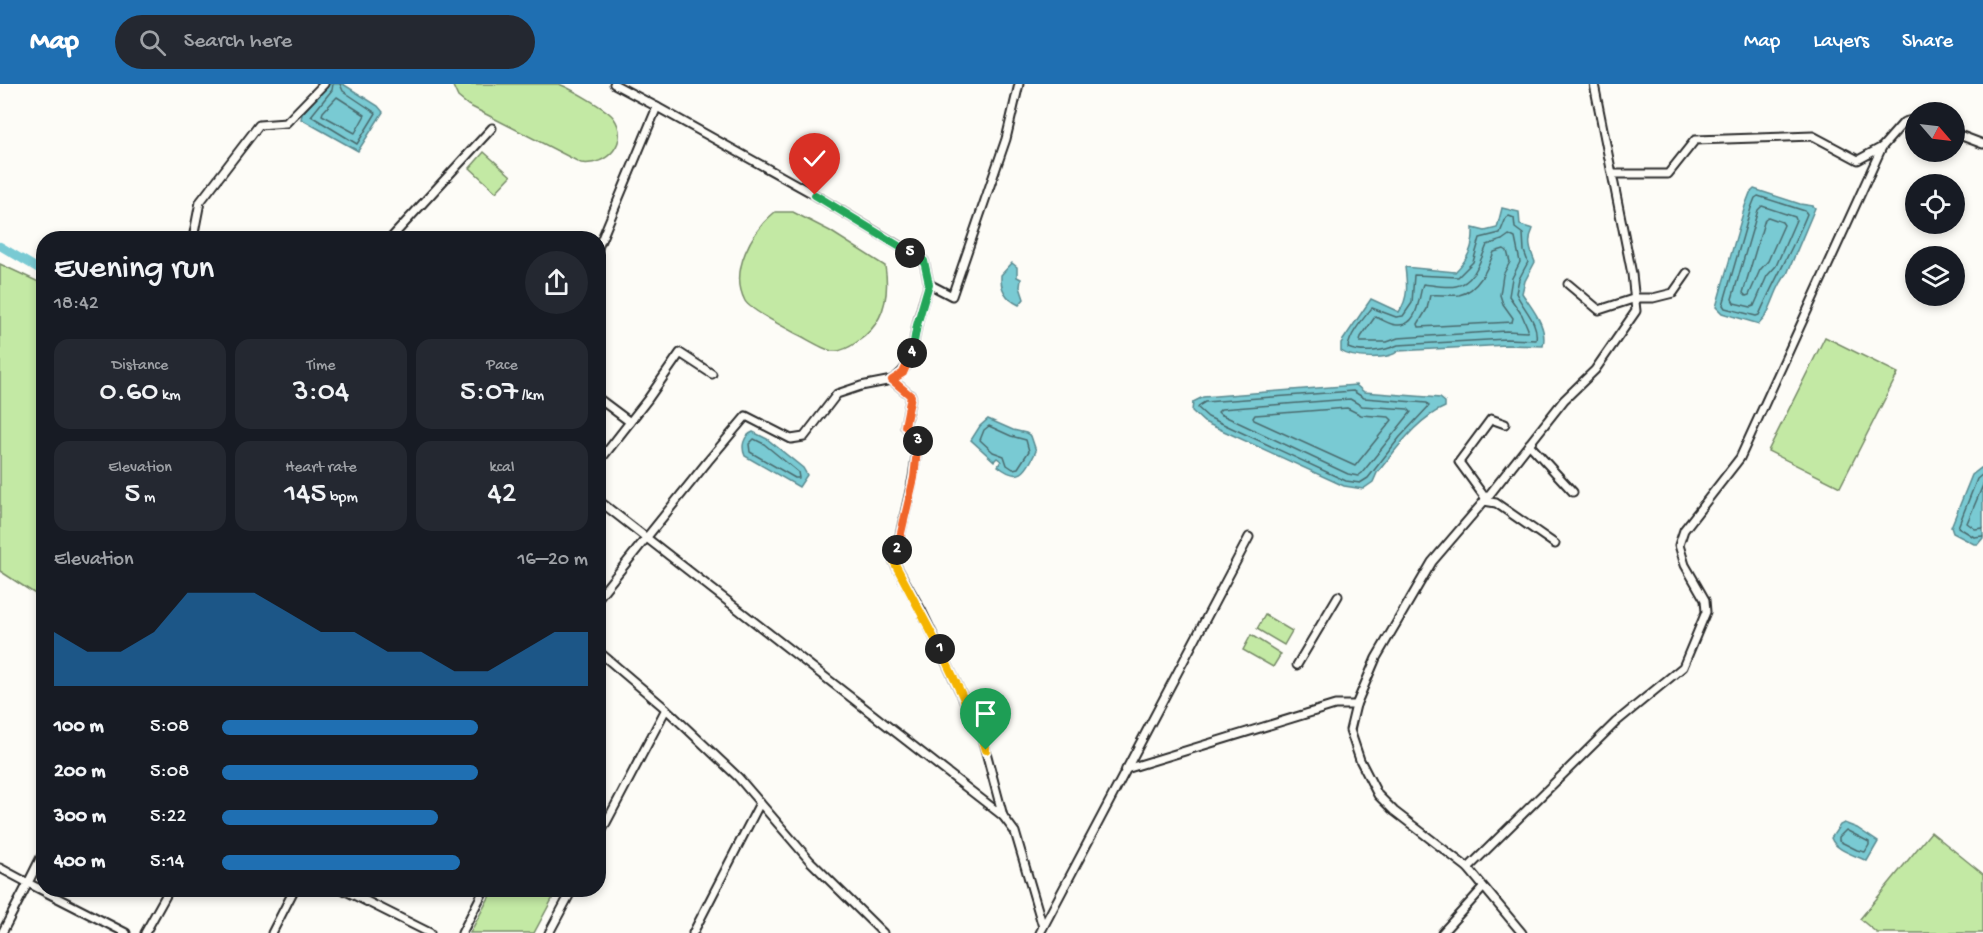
<!DOCTYPE html>
<meta charset="utf-8">
<style>
:root{--surface:#171b24;--page:#242831;--text:#f1f3f6;--muted:#9ea1a6;--accent:#1f6fb2}
body{margin:0;font-family:"Gochi Hand",sans-serif;background:var(--page);color:var(--text);height:100vh;display:flex;flex-direction:column;font-size:22px;white-space:nowrap}
*{box-sizing:border-box;margin:0}
p{font-size:20px;color:var(--muted)}
.icon{flex:none;width:33px;height:33px;fill:none;stroke:currentColor;stroke-width:2;stroke-linecap:round;stroke-linejoin:round}
.map{position:relative;flex:1;overflow:hidden}
.side{position:absolute;left:36px;top:147px;width:570px;height:666px;display:flex;flex-direction:column;background:var(--surface);border-radius:24px;box-shadow:0 3px 9px #0003}
.side>*{flex:none}
.needle{width:39px;rotate:118deg}
.buttons{position:absolute;left:1905px;top:18px;display:grid;gap:12px}
.buttons a{display:grid;place-items:center;width:60px;height:60px;border-radius:50%;background:var(--surface);box-shadow:0 3px 9px #0003;font-size:30px}
.pin{position:absolute;display:grid;place-items:center;width:51px;height:51px;color:#fff;margin:-62px -26px;border-radius:50% 50% 50% 0;rotate:-45deg;box-shadow:0 0 6px #0007}
.pin .icon{rotate:45deg}
.km{position:absolute;width:30px;height:30px;margin:-15px;border-radius:50%;background:#222;color:#fff;font-size:16px;line-height:30px;text-align:center}
.round{display:grid;place-items:center;flex:none;width:63px;height:63px;border-radius:32px;background:var(--page)}
.overview{display:flex;align-items:center;justify-content:space-between;height:102px;padding:0 18px}
h1{font-size:33px;font-weight:600;line-height:45px}
.metrics{display:grid;grid-template-columns:repeat(3,1fr);gap:9px;height:102px;padding:6px 18px}
.metrics div{display:grid;align-content:center;border-radius:15px;background:var(--page);text-align:center}
.metrics b{font-size:30px;font-weight:600}
.metrics small{font-size:16px;font-weight:400}
.metrics p{font-size:16px}
.chart{height:168px;padding:12px 18px}
.chart p{display:flex;justify-content:space-between}
.chart svg{width:100%;height:108px;margin-top:6px;fill:var(--accent);opacity:.7}
ul{padding:0 18px;list-style:none;font-size:20px}
li{display:grid;grid-template-columns:96px 72px 1fr;align-items:center;height:45px}
li i{height:15px;border-radius:8px;background:var(--accent)}
header{display:flex;align-items:center;gap:36px;box-sizing:border-box;height:84px;padding:0 30px;background:var(--accent);color:#fff}
header strong{font-size:28px}
nav{display:flex;gap:33px;margin-inline-start:auto;font-size:21px}
.search{width:420px;height:54px;background:var(--page);display:flex;align-items:center;gap:15px;box-sizing:border-box;padding:0 21px;border-radius:33px;color:var(--muted);font-size:22px}
.map>svg:first-child{display:block}
.green{fill:#c3e9a4;stroke:#778a68;stroke-width:1.5}
.water{fill:#79cad3;stroke:#5a8a90;stroke-width:1.5}
.lines{fill:none;stroke-linecap:round;stroke-linejoin:round}
.shore{stroke:#4a6b6e;stroke-width:1.5}
.canal{stroke:#79cad3;stroke-width:8}
.street-casing{stroke:#2b2b2b;stroke-width:11}
.street{stroke:#fdfcf7;stroke-width:7}
.split-1-casing{stroke:#fff;stroke-width:12}
.split-2-casing{stroke:#fff;stroke-width:12}
.split-3-casing{stroke:#fff;stroke-width:12}
.split-4-casing{stroke:#fff;stroke-width:12}
.split-5-casing{stroke:#fff;stroke-width:12}
.split-6-casing{stroke:#fff;stroke-width:12}
.split-1{stroke:#f5b400;stroke-width:8}
.split-2{stroke:#f5b400;stroke-width:8}
.split-3{stroke:#f0652b;stroke-width:8}
.split-4{stroke:#f0652b;stroke-width:8}
.split-5{stroke:#22a559;stroke-width:8}
.split-6{stroke:#22a559;stroke-width:8}
</style>
<header>
<strong>Map</strong>
<div class="search"><svg class="icon" aria-label="search" viewBox="0 0 24 24"><circle cx="10" cy="10" r="6"/><path d="M15 15l6 6"/></svg>Search here</div>
<nav><a>Map</a><a>Layers</a><a>Share</a></nav>
</header>
<div class="map">
<svg width="1983" height="849" viewBox="0 0 1983 849">
<rect width="100%" height="100%" fill="#fdfcf7"/>
<filter id="ink" filterUnits="userSpaceOnUse"><feTurbulence type="fractalNoise" baseFrequency=".0167" numOctaves="2"/><feDisplacementMap in="SourceGraphic" scale="12" xChannelSelector="R" yChannelSelector="G"/><feConvolveMatrix kernelMatrix="1 2 1 2 8 2 1 2 1" color-interpolation-filters="sRGB"/></filter>
<g filter="url(#ink)">
<g class="green">
<path d="M 452,0 C 478,0 504,0 530,0 C 539,0 550,0 558,0 C 567,2 608,26 613,33 C 631,57 607,83 581,79 L 468,21 L 458,13 Z"/>
<path d="M 484,68 L 511,92 L 496,108 L 470,84 Z"/>
<path d="M 775,128 L 793,128 L 830,147 L 885,182 C 890,213 884,240 857,258 C 850,263 841,268 832,267 C 822,265 804,253 795,249 C 784,243 750,226 745,217 C 729,187 752,147 775,128 Z"/>
<path d="M 0,180 L 43,200 L 43,515 L 0,487 Z"/>
<path d="M 1825,253 L 1898,289 L 1840,403 L 1768,367 Z"/>
<path d="M 1265,531 L 1292,547 L 1284,561 L 1257,545 Z"/>
<path d="M 1251,551 L 1281,570 L 1273,583 L 1243,566 Z"/>
<path d="M 1931,748 L 1983,790 L 1983,849 L 1877,849 L 1860,835 Z"/>
<path d="M 493,806 L 557,806 L 534,849 L 470,849 Z"/>
</g>
<g class="water">
<path d="M 329,0 L 343,0 L 378,22 L 383,28 L 358,67 L 301,35 L 302,30 Z"/>
<path d="M 1754,105 L 1800,120 L 1813,122 L 1815,124 L 1787,190 C 1774,204 1773,227 1759,240 L 1722,229 L 1716,223 L 1745,122 L 1750,109 Z"/>
<path d="M 1502,124 L 1519,128 L 1520,141 L 1533,145 C 1527,157 1530,166 1535,178 L 1525,197 L 1522,209 C 1532,225 1548,242 1543,262 L 1506,261 L 1398,267 C 1389,276 1352,275 1341,267 L 1341,259 L 1371,215 L 1399,228 C 1409,213 1407,200 1405,183 L 1455,188 C 1468,175 1474,163 1473,144 L 1485,147 L 1497,144 Z"/>
<path d="M 1012,179 L 1017,183 L 1017,193 L 1021,195 L 1020,203 L 1024,215 L 1019,221 C 1006,215 1000,205 1001,191 Z"/>
<path d="M 1356,301 L 1364,308 L 1440,314 L 1445,318 L 1445,323 C 1416,335 1397,365 1377,389 L 1373,398 L 1363,405 L 1344,402 L 1204,338 L 1192,327 L 1193,318 L 1203,313 Z"/>
<path d="M 988,335 L 1013,346 L 1026,349 L 1031,352 L 1036,367 C 1026,389 1019,399 998,382 L 1001,377 L 997,374 L 994,377 L 971,356 L 980,342 Z"/>
<path d="M 753,348 L 767,355 L 803,384 L 807,391 L 799,403 L 745,372 C 741,363 743,352 753,348 Z"/>
<path d="M 1981,384 L 1983,385 L 1983,454 L 1978,460 L 1974,460 L 1953,449 L 1951,443 L 1972,391 Z"/>
<path d="M 1844,739 L 1857,744 L 1878,758 L 1867,777 C 1855,771 1836,767 1831,754 L 1840,741 Z"/>
</g>
<g class="lines">
<g class="shore">
<path d="M 333,0 L 332,6 L 311,32 L 357,60 L 376,29 L 343,7 L 340,0"/>
<path d="M 337,13 L 365,31 L 355,49 L 322,31 L 323,28 Z"/>
<path d="M 1758,112 L 1805,127 L 1807,130 C 1793,165 1774,196 1759,231 L 1756,232 L 1725,224 L 1723,221 L 1751,124 L 1755,114 Z"/>
<path d="M 1762,122 L 1795,133 L 1796,136 L 1776,182 L 1767,192 L 1754,222 L 1751,223 L 1734,219 L 1732,215 L 1758,126 Z"/>
<path d="M 1509,132 L 1514,134 L 1515,144 L 1523,150 L 1524,167 L 1528,178 L 1519,195 L 1516,209 C 1523,225 1539,238 1536,256 L 1506,255 L 1398,261 C 1384,267 1363,270 1348,264 C 1349,251 1363,235 1372,224 L 1396,233 L 1403,232 L 1412,219 L 1414,191 L 1458,193 L 1473,178 L 1480,154 L 1500,149 L 1506,134 Z"/>
<path d="M 1768,133 L 1782,138 L 1784,141 L 1768,177 L 1760,186 L 1749,211 L 1746,212 L 1743,209 L 1765,135 Z"/>
<path d="M 1509,151 L 1515,154 L 1520,178 L 1512,194 L 1509,212 L 1522,231 L 1528,245 L 1527,248 L 1506,247 L 1398,254 L 1387,258 L 1360,258 L 1361,253 L 1375,233 C 1382,235 1390,241 1397,241 C 1419,243 1418,213 1423,200 C 1433,201 1446,204 1456,202 C 1474,199 1481,175 1487,161 L 1502,156 Z"/>
<path d="M 1504,165 L 1507,167 L 1510,178 L 1503,191 L 1500,211 L 1503,220 L 1513,234 L 1512,238 L 1419,243 L 1418,240 L 1427,225 L 1430,211 C 1439,210 1449,212 1459,211 C 1478,207 1488,184 1494,168 Z"/>
<path d="M 1353,307 L 1364,314 L 1427,319 L 1429,322 L 1400,353 L 1368,394 L 1360,399 L 1346,397 L 1208,333 L 1198,324 L 1200,321 L 1205,318 Z"/>
<path d="M 1350,315 L 1362,322 L 1408,325 L 1411,328 L 1362,389 L 1358,392 L 1348,390 L 1220,330 L 1218,328 L 1221,325 Z"/>
<path d="M 1347,324 L 1361,331 L 1389,333 L 1392,336 L 1355,382 L 1254,336 L 1253,334 L 1255,331 Z"/>
<path d="M 989,342 L 1011,352 L 1026,356 L 1029,367 L 1018,384 L 1013,385 L 1007,381 L 1004,372 L 993,368 L 980,356 L 984,346 Z"/>
<path d="M 754,355 L 764,360 L 798,388 L 799,394 L 795,394 L 750,368 L 749,360 Z"/>
<path d="M 1983,390 L 1977,395 L 1958,443 L 1974,453 L 1983,452"/>
<path d="M 1983,401 L 1967,439 L 1975,445 L 1983,444"/>
<path d="M 1846,746 L 1869,758 L 1869,761 L 1865,768 L 1857,766 L 1839,757 L 1839,753 Z"/>
</g>
<path class="canal" d="M 0,162 L 44,188"/>
<g class="street-casing">
<g id="street">
<path d="M 1019,0 L 1006,55 L 952,212 L 929,200 C 925,213 920,227 917,241 C 912,264 914,282 892,296 L 911,312 L 905,342 L 918,358 L 913,394 L 894,478 L 921,526 L 982,653 L 1003,732 L 1015,748 L 1043,843"/>
<path d="M 657,23 L 815,111 L 924,177 L 929,200"/>
<path d="M 1954,49 L 1983,60"/>
<path d="M 1613,90 L 1668,90 L 1695,56 L 1813,52 L 1858,76 L 1882,63"/>
<path d="M 193,154 L 200,118 L 259,41 L 286,39 L 324,0"/>
<path d="M 391,154 L 492,44"/>
<path d="M 598,164 L 657,23 L 614,0"/>
<path d="M 1568,200 L 1599,226 L 1636,214 L 1653,214 L 1673,209 L 1687,189"/>
<path d="M 598,314 L 630,338"/>
<path d="M 1529,360 L 1573,408"/>
<path d="M 598,379 L 648,315 L 680,269 L 712,290"/>
<path d="M 1486,415 L 1459,378 L 1491,335 L 1505,340"/>
<path d="M 598,416 L 1003,732"/>
<path d="M 1484,417 L 1496,419 L 1555,460"/>
<path d="M 598,514 L 708,377 L 746,332 L 791,355 L 804,353 L 837,310 L 861,302 L 892,296"/>
<path d="M 598,567 L 666,625 L 738,693 L 810,777 L 883,849"/>
<path d="M 1297,581 L 1338,512"/>
<path d="M 1126,685 L 1335,621 L 1356,621"/>
<path d="M 598,754 L 666,625"/>
<path d="M 44,767 L 28,799 L 126,849"/>
<path d="M 0,784 L 28,799 L 2,849"/>
<path d="M 1468,784 L 1616,638 L 1683,583 L 1706,528 L 1705,516 L 1685,481 L 1679,461 L 1684,446 L 1740,374 L 1882,63 L 1904,38 L 1916,35"/>
<path d="M 344,806 L 430,849"/>
<path d="M 145,849 L 169,806"/>
<path d="M 272,849 L 294,806"/>
<path d="M 462,849 L 484,806"/>
<path d="M 549,849 L 572,806"/>
<path d="M 693,849 L 760,719"/>
<path d="M 1040,849 L 1249,453"/>
<path d="M 1442,849 L 1483,804"/>
<path d="M 1522,849 L 1468,784 L 1394,727 L 1378,711 L 1360,676 L 1350,646 L 1356,621 L 1376,574 L 1432,478 L 1486,415 L 1564,316 L 1595,286 L 1636,227 L 1632,190 L 1594,0"/>
</g>
</g>
<use href="#street" class="street"/>
</g>
</g>
<g class="lines" filter="url(#ink)">
<g class="split-1-casing">
<path id="split-1" d="M 940,565 L 982,653 L 986,666"/>
</g>
<g class="split-2-casing">
<path id="split-2" d="M 897,466 L 894,478 L 940,565"/>
</g>
<g class="split-3-casing">
<path id="split-3" d="M 897,466 L 914,394 L 918,357"/>
</g>
<g class="split-4-casing">
<path id="split-4" d="M 912,269 L 903,289 L 892,296 L 911,312 L 905,342 L 918,357"/>
</g>
<g class="split-5-casing">
<path id="split-5" d="M 910,169 L 924,177 L 929,200 L 917,241 L 912,269"/>
</g>
<g class="split-6-casing">
<path id="split-6" d="M 815,111 L 910,169"/>
</g>
<use href="#split-1" class="split-1"/>
<use href="#split-2" class="split-2"/>
<use href="#split-3" class="split-3"/>
<use href="#split-4" class="split-4"/>
<use href="#split-5" class="split-5"/>
<use href="#split-6" class="split-6"/>
</g>
</svg>
<div class="buttons">
<a><svg class="needle" viewBox="-14 -14 28 28"><path d="M0-13l5 13h-10z" fill="#e53935"/><path d="M0 13l5-13h-10z" fill="#9ea1a6"/></svg></a>
<a><svg class="icon" aria-label="locate" viewBox="0 0 24 24"><circle cx="12" cy="12" r="6"/><path d="M12 2v4M12 18v4M2 12h4M18 12h4"/></svg></a>
<a><svg class="icon" aria-label="layers" viewBox="0 0 24 24"><path d="M12 4l9 5-9 5-9-5zM3 14l9 5 9-5"/></svg></a>
</div>
<div class="pin" style="left:986px;top:666px;background:#1e9e55"><svg class="icon" aria-label="arrive" viewBox="0 0 24 24"><path d="M6 21V4h12l-3 4 3 4H6"/></svg></div>
<div class="pin" style="left:815px;top:111px;background:#d93025"><svg class="icon" aria-label="check" viewBox="0 0 24 24"><path d="M5 12l5 5 9-10"/></svg></div>
<b class="km" style="left:940px;top:565px">1</b>
<b class="km" style="left:897px;top:466px">2</b>
<b class="km" style="left:918px;top:357px">3</b>
<b class="km" style="left:912px;top:269px">4</b>
<b class="km" style="left:910px;top:169px">5</b>
<section class="side">
<div class="overview"><div><h1>Evening run</h1><p>18:42</p></div><a class="round"><svg class="icon" aria-label="share" viewBox="0 0 24 24"><path d="M12 15V3M7 8l5-5 5 5M5 13v7h14v-7"/></svg></a></div>
<div class="metrics">
<div><p>Distance</p><b>0.60<small> km</small></b></div>
<div><p>Time</p><b>3:04</b></div>
<div><p>Pace</p><b>5:07<small> /km</small></b></div>
</div>
<div class="metrics">
<div><p>Elevation</p><b>5<small> m</small></b></div>
<div><p>Heart rate</p><b>145<small> bpm</small></b></div>
<div><p>kcal</p><b>42</b></div>
</div>
<div class="chart"><p><span>Elevation</span>16–20 m</p>
<svg viewBox="0 0 160 44" preserveAspectRatio="none"><path d="M0 44V22L10 30L20 30L30 22L40 6L50 6L60 6L70 14L80 22L90 22L100 30L110 30L120 38L130 38L140 30L150 22L160 22V44z"/></svg>
</div>
<ul>
<li><b>100 m</b>5:08<i style="width:70%"></i></li>
<li><b>200 m</b>5:08<i style="width:70%"></i></li>
<li><b>300 m</b>5:22<i style="width:59%"></i></li>
<li><b>400 m</b>5:14<i style="width:65%"></i></li>
</ul>
</section>
</div>
